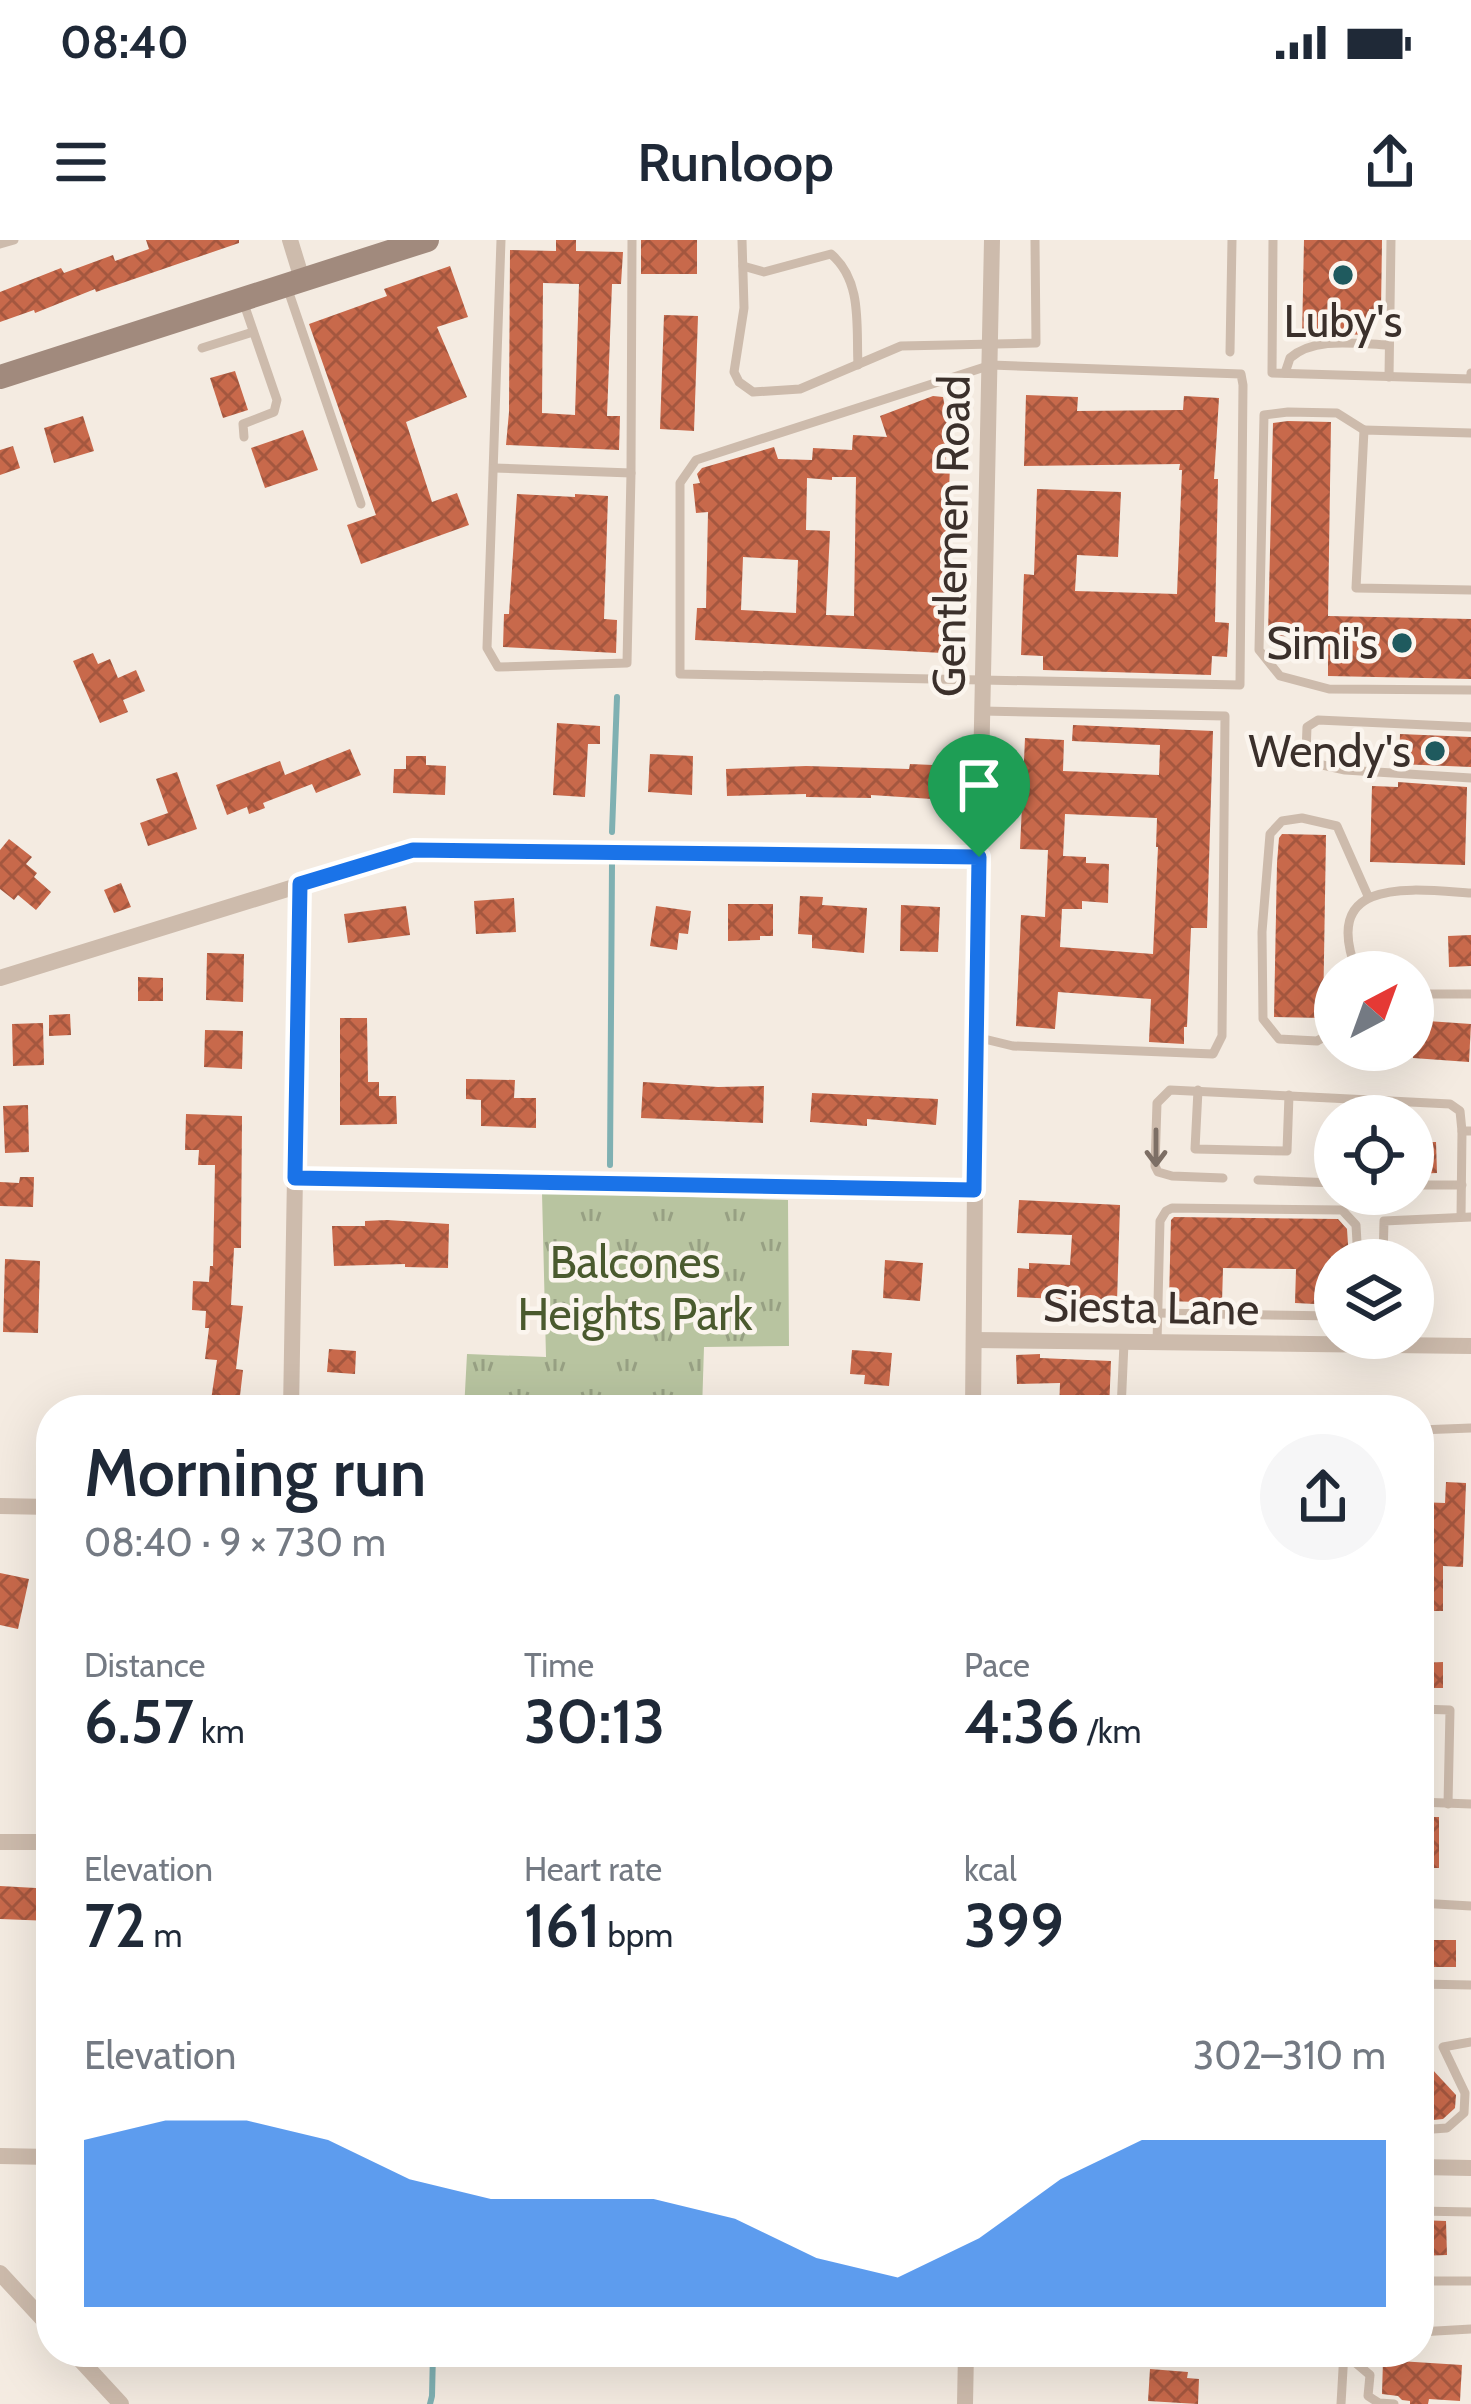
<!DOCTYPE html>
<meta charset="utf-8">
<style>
:root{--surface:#fff;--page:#f6f6f7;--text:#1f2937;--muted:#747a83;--accent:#1a73e8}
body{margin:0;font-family:Cabin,sans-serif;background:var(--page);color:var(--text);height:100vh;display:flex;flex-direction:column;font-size:45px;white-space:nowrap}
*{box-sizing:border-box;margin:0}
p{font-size:39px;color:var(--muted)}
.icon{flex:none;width:66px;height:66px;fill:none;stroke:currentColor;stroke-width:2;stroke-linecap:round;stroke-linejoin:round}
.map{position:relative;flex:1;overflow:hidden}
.sheet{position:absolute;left:36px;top:1155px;width:1398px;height:972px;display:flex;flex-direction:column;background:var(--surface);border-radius:48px;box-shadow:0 12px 48px #0002}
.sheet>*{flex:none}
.needle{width:78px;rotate:41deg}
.buttons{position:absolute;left:1314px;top:711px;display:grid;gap:24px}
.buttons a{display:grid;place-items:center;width:120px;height:120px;border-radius:50%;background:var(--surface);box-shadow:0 12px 48px #0002;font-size:60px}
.pin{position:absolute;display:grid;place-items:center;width:102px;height:102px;color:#fff;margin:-123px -51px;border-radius:50% 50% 50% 0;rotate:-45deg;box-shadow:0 0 12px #0007}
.pin .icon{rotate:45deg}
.round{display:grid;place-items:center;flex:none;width:126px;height:126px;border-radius:63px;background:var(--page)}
.headline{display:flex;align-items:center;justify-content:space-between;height:204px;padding:0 48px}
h1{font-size:66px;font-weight:600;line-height:90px}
.stats{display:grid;grid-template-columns:repeat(3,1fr);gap:18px;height:204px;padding:12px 48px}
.stats div{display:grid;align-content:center}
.stats b{font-size:60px;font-weight:600}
.stats small{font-size:33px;font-weight:400}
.stats p{font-size:33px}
.chart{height:336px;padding:24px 48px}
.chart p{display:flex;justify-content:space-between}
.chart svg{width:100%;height:216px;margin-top:12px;fill:var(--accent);opacity:.7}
.status{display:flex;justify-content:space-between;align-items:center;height:84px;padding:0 60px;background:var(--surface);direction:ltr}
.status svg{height:33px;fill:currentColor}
header{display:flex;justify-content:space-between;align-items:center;height:156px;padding:0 48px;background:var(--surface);font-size:54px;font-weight:600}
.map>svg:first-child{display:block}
.park{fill:url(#park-tufts)}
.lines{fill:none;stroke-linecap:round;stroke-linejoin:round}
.stream{stroke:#7fb0b2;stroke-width:6}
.building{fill:url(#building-cross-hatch);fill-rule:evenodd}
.lane{stroke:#cdbbac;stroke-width:9}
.street{stroke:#cdbbac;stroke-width:16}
.secondary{stroke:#a18a7d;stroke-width:24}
.oneway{stroke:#7d6f65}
.route-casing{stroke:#fff;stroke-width:24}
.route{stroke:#1a73e8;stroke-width:15}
.poi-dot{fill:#1f5a5e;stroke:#fbf5ee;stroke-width:4.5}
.labels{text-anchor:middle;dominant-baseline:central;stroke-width:9;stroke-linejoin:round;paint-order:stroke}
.poi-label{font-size:45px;fill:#3b302b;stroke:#fbf5ee;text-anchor:end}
.street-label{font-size:45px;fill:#3b302b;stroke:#fbf5ee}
.park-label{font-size:45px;fill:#4a5a2e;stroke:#fbf5ee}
</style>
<div class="status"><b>08:40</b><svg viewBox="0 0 49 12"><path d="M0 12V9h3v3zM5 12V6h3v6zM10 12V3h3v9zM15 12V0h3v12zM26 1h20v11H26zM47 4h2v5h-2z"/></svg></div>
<header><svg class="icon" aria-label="menu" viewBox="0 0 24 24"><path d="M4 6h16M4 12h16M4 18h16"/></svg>Runloop<svg class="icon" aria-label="share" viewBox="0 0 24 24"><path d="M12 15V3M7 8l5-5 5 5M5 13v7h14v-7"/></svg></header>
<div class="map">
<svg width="1471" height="2164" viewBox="0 0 1471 2164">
<defs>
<pattern id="park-tufts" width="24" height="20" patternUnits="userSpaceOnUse" patternTransform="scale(3)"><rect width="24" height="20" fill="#b8c4a0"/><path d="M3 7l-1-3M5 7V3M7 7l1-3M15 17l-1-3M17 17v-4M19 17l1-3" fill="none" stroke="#97a083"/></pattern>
<pattern id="building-cross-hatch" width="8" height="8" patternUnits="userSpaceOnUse" patternTransform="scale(3)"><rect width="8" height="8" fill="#c8694b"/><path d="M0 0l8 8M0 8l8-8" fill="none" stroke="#a4573f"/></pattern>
</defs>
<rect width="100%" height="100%" fill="#f4ebe1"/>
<path class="park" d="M 542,953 L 788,960 L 789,1106 L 704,1107 L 702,1170 L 464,1170 L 467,1114 L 546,1117 Z"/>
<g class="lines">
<g class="stream">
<path d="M 612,592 L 617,457"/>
<path d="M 610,925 L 612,624"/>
<path d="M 430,2164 L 432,2156 L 433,2112"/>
</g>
</g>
<g class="building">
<path d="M 146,0 L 239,0 L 239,3 L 96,52 L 95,49 L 35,73 L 34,70 L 0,82 L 0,52 L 61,28 L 64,33 L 113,15 L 115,21 L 149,9 Z"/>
<path d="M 556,0 L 576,0 L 576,11 L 623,12 L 621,44 L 612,44 L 607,176 L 620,176 L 619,210 L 506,205 L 509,172 L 510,10 L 556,11 ZM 543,43 L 579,44 L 575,175 L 542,173 Z"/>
<rect x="641" y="0" width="56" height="34"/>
<path d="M 1304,0 L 1382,0 L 1381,70 L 1369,69 L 1369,95 L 1337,94 L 1302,98 Z"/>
<path d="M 450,26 L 468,77 L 437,87 L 467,157 L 406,182 L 432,262 L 457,253 L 469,285 L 361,324 L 347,285 L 376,275 L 309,84 L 387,56 L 384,49 Z"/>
<path d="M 664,75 L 698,76 L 694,191 L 660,189 Z"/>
<path d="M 235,131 L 248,170 L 223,178 L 210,138 Z"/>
<path d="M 1026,155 L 1078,157 L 1077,171 L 1183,170 L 1184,156 L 1219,158 L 1214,239 L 1218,239 L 1215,382 L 1229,383 L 1227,417 L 1212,416 L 1211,435 L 1043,430 L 1043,416 L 1021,415 L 1024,334 L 1034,335 L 1037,249 L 1121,252 L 1118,317 L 1077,315 L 1075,351 L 1177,354 L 1182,230 L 1179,230 L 1180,224 L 1024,226 Z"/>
<path d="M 933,156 L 943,157 L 948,184 L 945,225 L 950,225 L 943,413 L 695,400 L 697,368 L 706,368 L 708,272 L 696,273 L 693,244 L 700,243 L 697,234 L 702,228 L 774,207 L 778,219 L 812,220 L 813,208 L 852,210 L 853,195 L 887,197 L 880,176 ZM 832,237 L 856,237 L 854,376 L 826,375 L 830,291 L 806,290 L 807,238 L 832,240 ZM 743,317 L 798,320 L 796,373 L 741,370 Z"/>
<path d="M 83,176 L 94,211 L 54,223 L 44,188 Z"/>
<path d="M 1288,181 L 1331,182 L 1328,376 L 1471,379 L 1471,439 L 1328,436 L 1328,397 L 1268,396 L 1273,183 Z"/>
<path d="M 303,190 L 318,230 L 265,248 L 251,208 Z"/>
<path d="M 13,206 L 20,228 L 0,235 L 0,210 Z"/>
<path d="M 517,254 L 575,257 L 575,254 L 608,256 L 604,379 L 617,380 L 616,413 L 503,407 L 504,374 L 509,374 Z"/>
<path d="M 93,413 L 98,424 L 110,419 L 118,438 L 136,430 L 145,451 L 123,460 L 128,472 L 100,483 L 73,421 Z"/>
<path d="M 557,483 L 600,486 L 600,504 L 588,504 L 585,557 L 553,555 Z"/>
<path d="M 1073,485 L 1213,491 L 1207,688 L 1191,688 L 1187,787 L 1184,787 L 1184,804 L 1149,802 L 1151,759 L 1058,752 L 1055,789 L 1016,786 L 1021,675 L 1045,677 L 1048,610 L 1020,609 L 1025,498 L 1064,500 L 1063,531 L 1159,535 L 1160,505 L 1072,501 ZM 1065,574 L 1157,578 L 1156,607 L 1158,607 L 1153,714 L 1060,707 L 1062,669 L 1082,669 L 1082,661 L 1108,663 L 1109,624 L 1086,623 L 1086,617 L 1063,616 Z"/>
<path d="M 1400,494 L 1471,497 L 1471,527 L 1399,524 Z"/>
<path d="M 350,509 L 361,535 L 316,553 L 312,544 L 263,563 L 265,568 L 249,574 L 247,567 L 227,575 L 216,545 L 280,521 L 285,535 Z"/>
<path d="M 650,514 L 693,516 L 692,555 L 648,552 Z"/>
<path d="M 406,516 L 426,516 L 426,525 L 446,526 L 445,555 L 393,553 L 394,529 L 406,529 Z"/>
<path d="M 910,524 L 933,525 L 932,559 L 871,555 L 871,558 L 806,557 L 806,554 L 727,556 L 726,529 L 806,526 L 909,529 Z"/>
<path d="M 177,532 L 197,589 L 148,606 L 140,583 L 168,573 L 156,539 Z"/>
<path d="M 1398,542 L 1467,547 L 1465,625 L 1370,622 L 1372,546 L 1398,547 Z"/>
<path d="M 1282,594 L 1326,595 L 1323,778 L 1274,777 L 1277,623 L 1279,598 Z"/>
<path d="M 9,599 L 32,617 L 26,624 L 37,633 L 34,637 L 51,652 L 36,670 L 18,655 L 14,660 L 0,649 L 0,610 Z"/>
<path d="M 121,643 L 131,667 L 114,673 L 104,650 Z"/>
<path d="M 800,656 L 823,657 L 822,665 L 867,668 L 864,713 L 812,708 L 812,695 L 798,694 Z"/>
<path d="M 514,658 L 516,692 L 476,694 L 474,661 Z"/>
<path d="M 728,664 L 773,664 L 773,696 L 760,696 L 760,700 L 728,701 Z"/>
<path d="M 901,665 L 940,667 L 938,712 L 900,711 Z"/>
<path d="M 406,666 L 410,695 L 348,703 L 344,674 Z"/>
<path d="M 656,666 L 691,671 L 688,694 L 679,693 L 677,710 L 650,706 Z"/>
<path d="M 1471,695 L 1471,726 L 1449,727 L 1448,696 Z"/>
<path d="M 207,713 L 244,714 L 243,762 L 206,760 Z"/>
<path d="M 138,737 L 163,738 L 163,761 L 138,761 Z"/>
<path d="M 70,774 L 71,795 L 49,796 L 49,775 Z"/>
<path d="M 340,778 L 367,778 L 368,842 L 379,842 L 379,856 L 396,856 L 397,884 L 340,885 Z"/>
<path d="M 1413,780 L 1471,784 L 1469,822 L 1413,818 Z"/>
<path d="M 43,783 L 44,825 L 13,826 L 12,784 Z"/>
<path d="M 205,790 L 243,791 L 242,829 L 204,827 Z"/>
<path d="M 466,839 L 515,840 L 514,858 L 536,858 L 536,888 L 481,886 L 481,860 L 466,859 Z"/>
<path d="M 643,842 L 718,847 L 764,846 L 763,883 L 641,878 Z"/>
<path d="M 812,853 L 938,859 L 936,885 L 867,879 L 867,886 L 810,882 Z"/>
<path d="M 28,865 L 29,912 L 5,913 L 3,866 Z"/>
<path d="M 186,874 L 242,876 L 241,1008 L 234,1008 L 231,1065 L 243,1066 L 236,1129 L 243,1130 L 239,1164 L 211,1160 L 217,1120 L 205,1119 L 209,1088 L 205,1088 L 206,1071 L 192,1070 L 193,1041 L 209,1042 L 210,1026 L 213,1026 L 215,925 L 198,925 L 199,910 L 185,910 Z"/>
<path d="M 1413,902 L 1436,902 L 1437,933 L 1413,934 Z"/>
<path d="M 20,937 L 34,937 L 33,967 L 0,966 L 0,942 L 19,943 Z"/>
<path d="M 1019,960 L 1120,965 L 1117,1062 L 1017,1057 L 1018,1028 L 1029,1029 L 1029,1023 L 1070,1025 L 1072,995 L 1017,993 Z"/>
<path d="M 1174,977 L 1338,979 L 1347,989 L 1349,1020 L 1335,1020 L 1335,1065 L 1295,1063 L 1296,1029 L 1223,1028 L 1222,1063 L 1169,1061 L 1171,980 Z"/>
<path d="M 387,980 L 449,984 L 448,1028 L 405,1027 L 405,1024 L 334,1026 L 332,986 L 365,986 L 365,981 Z"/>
<path d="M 5,1019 L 40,1021 L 38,1093 L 3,1092 Z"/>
<path d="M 885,1020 L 923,1023 L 920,1061 L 883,1058 Z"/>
<path d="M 329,1109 L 356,1111 L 355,1134 L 327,1132 Z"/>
<path d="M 852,1110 L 892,1113 L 889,1146 L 864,1144 L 865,1135 L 850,1134 Z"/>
<path d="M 1040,1114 L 1040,1118 L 1111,1121 L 1109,1170 L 1059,1170 L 1060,1143 L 1017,1144 L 1016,1115 Z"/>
<path d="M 1446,1242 L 1466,1243 L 1463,1327 L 1443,1326 L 1443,1371 L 1419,1371 L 1419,1262 L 1445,1263 Z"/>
<path d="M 0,1333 L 29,1339 L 18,1389 L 0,1385 Z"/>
<path d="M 1443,1422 L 1443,1448 L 1419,1448 L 1419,1423 Z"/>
<rect x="1419" y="1577" width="20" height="51"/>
<path d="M 37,1642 L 51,1644 L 51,1681 L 0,1679 L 0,1646 L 36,1648 Z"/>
<rect x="1419" y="1700" width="37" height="27"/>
<path d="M 1419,1815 L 1456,1855 L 1455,1868 L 1443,1879 L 1424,1881 L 1419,1875 Z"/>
<path d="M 1419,1980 L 1446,1981 L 1447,2015 L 1419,2016 Z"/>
<path d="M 1383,2120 L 1462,2125 L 1460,2161 L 1429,2159 L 1428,2164 L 1410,2164 L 1410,2161 L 1402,2160 L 1398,2156 L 1382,2154 Z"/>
<path d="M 1150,2129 L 1188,2132 L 1187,2138 L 1199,2139 L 1198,2164 L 1148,2161 Z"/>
</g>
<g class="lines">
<g class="lane">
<path d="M 501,0 L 487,408 L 498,427 L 627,423 L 631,233 L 632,0"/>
<path d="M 742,0 L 744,68 L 734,132 L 739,142 L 753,152 L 800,149 L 901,106 L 1036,103 L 1035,0"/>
<path d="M 1273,0 L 1272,133 L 1471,139 L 1471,133"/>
<path d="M 0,4 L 14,0"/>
<path d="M 743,26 L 764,32 L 831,14 C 863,41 856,87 858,125"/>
<path d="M 288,50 L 361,264"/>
<path d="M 202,108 L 253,92"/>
<path d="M 1230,112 L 1232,0"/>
<path d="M 991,125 L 1241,134 L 1243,145 L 1240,445 L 680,434 L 680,243 L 696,220 Z"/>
<path d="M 1285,133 L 1290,118 C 1315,96 1357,104 1389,105"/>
<path d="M 1389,137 L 1391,0"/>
<path d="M 1364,190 L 1337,173 L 1288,172 L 1264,175 L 1259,410 L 1280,436 L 1329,449 L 1471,450"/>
<path d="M 1471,193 L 1364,190 L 1356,348 L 1471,350"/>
<path d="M 244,197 L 243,184 L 274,172 L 277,160 L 244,64"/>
<path d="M 494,228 L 631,233"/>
<path d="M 1471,487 L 1318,480 L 1307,487 L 1306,513 L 1318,524 L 1345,530 L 1471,538"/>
<path d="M 1357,732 C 1319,636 1410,649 1471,653"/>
<path d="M 1413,754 L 1471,754"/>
<path d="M 1335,791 L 1317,801 L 1279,799 L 1263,779 L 1262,692 L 1270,594 L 1282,581 L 1302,578 L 1337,586 L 1368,656"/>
<path d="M 976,797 L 1013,806 L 1213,814 L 1222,796 L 1225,476 L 982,471"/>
<path d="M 1198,850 L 1195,909 L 1287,911 L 1289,855"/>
<path d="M 1223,938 L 1172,936 L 1158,932 L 1155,926 L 1157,863 L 1170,850 L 1450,864 L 1460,871 L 1462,891 L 1471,891"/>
<path d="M 1258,940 L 1335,943"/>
<path d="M 1413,945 L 1462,945"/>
<path d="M 1461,977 L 1462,891"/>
<path d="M 1383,1020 L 1384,981 L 1471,977"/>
<path d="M 1157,1073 L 1335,1076"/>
<path d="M 1157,1103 L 1160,981 L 1166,971 L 1172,968 L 1342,970 L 1356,985 L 1358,1020"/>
<path d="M 1121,1170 L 1124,1103"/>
<path d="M 1419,1190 L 1471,1188"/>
<path d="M 1419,1469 L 1450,1470 L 1448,1564"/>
<path d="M 1419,1562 L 1471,1564"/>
<path d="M 1419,1663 L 1471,1666"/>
<path d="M 1419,1744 L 1471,1745"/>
<path d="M 1419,1890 L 1447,1888 L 1464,1873 L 1465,1853 L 1443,1807 L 1471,1802"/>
<path d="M 1419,1971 L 1471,1972"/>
<path d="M 1419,2041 L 1471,2041"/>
<path d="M 1419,2092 L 1471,2089"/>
<path d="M 1344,2113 L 1370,2135 L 1368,2156 L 1379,2163 L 1394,2164"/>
<path d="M 1341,2164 L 1344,2112"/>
</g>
<g class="street">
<path d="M 290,0 L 302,39"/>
<path d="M 0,738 L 413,610 L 979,617"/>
<path d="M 295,938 L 974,951"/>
<path d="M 974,1100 L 1471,1106"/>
<path d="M 291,1170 L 300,644"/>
<path d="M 973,1170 L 977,725 L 992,0"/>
<path d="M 0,1266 L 51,1267"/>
<path d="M 0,1602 L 51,1602"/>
<path d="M 0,1916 L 51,1917"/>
<path d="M 1419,1927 L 1471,1928"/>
<path d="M 0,2033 L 51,2088"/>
<path d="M 73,2112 L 121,2164"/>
<path d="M 965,2164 L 966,2112"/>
</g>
<path class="secondary" d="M 0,137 L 427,0"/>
</g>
<defs><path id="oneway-shaft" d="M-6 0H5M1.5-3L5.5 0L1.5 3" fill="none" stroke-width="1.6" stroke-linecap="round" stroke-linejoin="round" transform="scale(3)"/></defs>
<use class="oneway" href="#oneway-shaft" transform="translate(1156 908) rotate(90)"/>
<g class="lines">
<g class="route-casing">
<path id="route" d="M 413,610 L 979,617 L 974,950 L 295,938 L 300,644 Z"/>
</g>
<use href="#route" class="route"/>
</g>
<g class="poi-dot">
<circle cx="1343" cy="35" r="12"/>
<circle cx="1402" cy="403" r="12"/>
<circle cx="1435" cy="511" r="12"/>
</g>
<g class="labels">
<g class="poi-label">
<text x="1343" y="81" text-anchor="middle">Luby's</text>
<text x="1378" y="403">Simi's</text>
<text x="1411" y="511">Wendy's</text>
</g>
<g class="street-label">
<text transform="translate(951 296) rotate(-89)">Gentlemen Road</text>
<text transform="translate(1151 1067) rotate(1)">Siesta Lane</text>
</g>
<g class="park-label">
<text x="635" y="1022">Balcones<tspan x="635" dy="52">Heights Park</tspan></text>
</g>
</g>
</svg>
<div class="buttons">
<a><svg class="needle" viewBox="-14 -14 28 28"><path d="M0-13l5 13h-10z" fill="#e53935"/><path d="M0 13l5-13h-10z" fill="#747a83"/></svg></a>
<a><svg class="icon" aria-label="locate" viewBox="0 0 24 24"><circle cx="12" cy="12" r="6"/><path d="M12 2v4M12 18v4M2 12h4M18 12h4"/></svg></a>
<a><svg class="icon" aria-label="layers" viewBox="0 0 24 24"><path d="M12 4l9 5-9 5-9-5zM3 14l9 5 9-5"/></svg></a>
</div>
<div class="pin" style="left:979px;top:617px;background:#1e9e55"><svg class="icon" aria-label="arrive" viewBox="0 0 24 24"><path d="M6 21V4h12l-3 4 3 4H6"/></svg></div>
<section class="sheet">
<div class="headline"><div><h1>Morning run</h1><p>08:40 · 9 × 730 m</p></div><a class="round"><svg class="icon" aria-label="share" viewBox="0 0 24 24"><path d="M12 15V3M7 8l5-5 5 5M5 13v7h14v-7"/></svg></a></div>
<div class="stats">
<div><p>Distance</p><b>6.57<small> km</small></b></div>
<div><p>Time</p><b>30:13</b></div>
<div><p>Pace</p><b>4:36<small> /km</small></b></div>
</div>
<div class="stats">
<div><p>Elevation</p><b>72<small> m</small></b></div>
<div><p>Heart rate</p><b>161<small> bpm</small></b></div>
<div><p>kcal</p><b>399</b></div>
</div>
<div class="chart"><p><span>Elevation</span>302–310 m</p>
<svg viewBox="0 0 160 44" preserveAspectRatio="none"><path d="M0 44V10L10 6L20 6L30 10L40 18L50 22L60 22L70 22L80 26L90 34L100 38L110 30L120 18L130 10L140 10L150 10L160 10V44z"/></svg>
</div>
</section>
</div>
